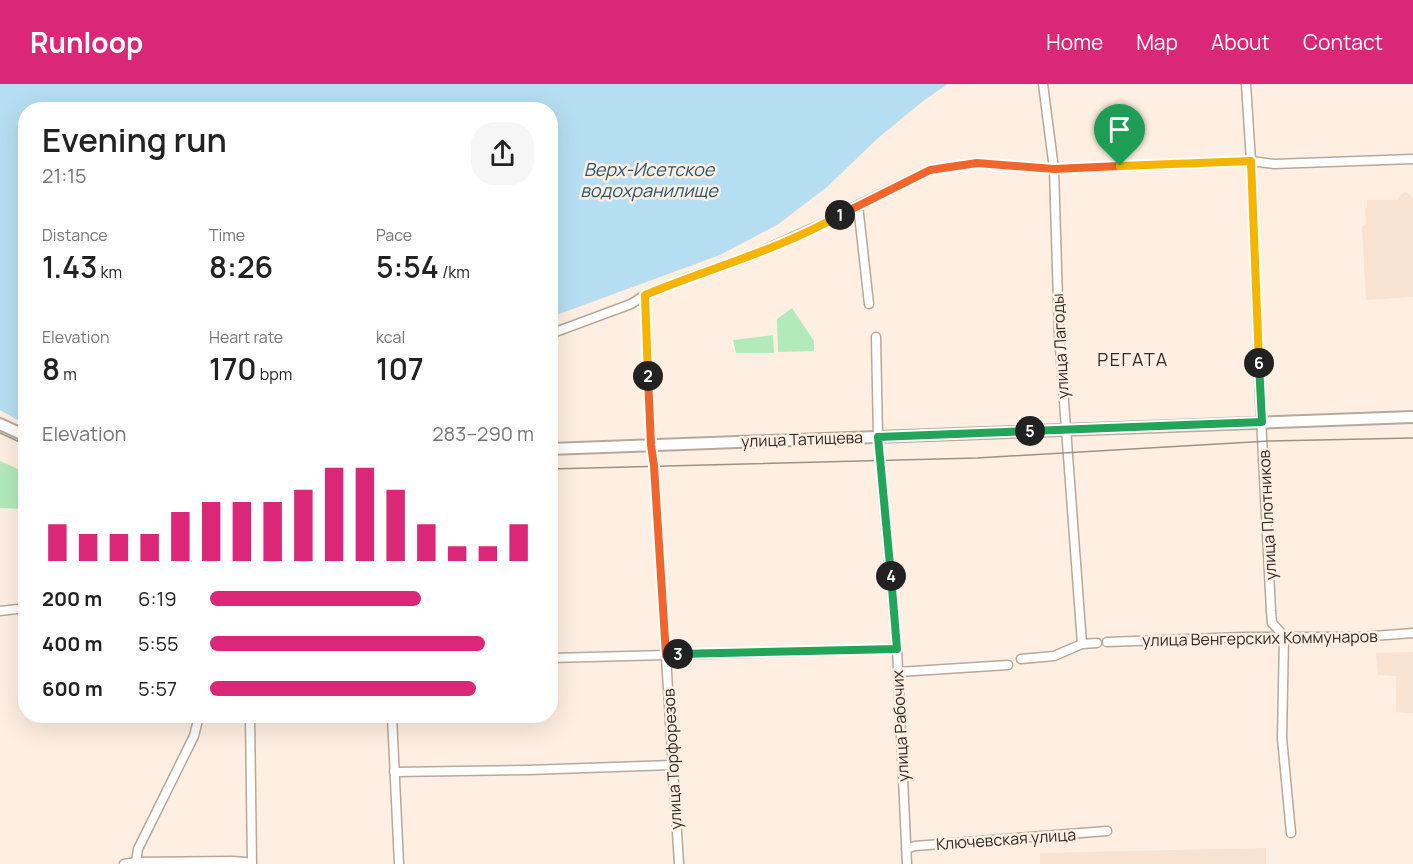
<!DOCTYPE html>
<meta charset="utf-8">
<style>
:root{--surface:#fff;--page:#f6f6f6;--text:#222;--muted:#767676;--accent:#db2777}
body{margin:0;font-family:Manrope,sans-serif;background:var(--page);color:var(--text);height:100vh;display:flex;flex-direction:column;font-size:22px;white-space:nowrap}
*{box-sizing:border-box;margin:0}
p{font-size:20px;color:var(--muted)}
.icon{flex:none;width:33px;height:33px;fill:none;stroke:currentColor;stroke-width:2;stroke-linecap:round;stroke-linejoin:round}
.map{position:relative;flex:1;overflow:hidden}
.panel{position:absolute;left:18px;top:18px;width:540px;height:621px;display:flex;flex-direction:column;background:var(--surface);border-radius:24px;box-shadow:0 6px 24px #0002}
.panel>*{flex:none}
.pin{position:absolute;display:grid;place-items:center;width:51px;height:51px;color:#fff;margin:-62px -26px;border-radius:50% 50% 50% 0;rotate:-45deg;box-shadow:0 0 6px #0007}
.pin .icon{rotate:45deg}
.km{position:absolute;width:30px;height:30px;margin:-15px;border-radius:50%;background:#222;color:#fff;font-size:16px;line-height:30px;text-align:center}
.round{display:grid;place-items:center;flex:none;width:63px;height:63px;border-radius:24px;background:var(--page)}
.headline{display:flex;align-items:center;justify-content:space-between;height:102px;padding:0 24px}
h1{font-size:33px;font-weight:600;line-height:45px}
.figures{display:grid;grid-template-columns:repeat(3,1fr);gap:9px;height:102px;padding:6px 24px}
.figures div{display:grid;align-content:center}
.figures b{font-size:30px;font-weight:600}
.figures small{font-size:16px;font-weight:400}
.figures p{font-size:16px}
.chart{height:168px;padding:12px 24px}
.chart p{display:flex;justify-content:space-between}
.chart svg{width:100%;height:108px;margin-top:6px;stroke:var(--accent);stroke-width:6}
ul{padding:0 24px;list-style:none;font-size:20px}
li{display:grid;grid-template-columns:96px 72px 1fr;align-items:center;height:45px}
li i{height:15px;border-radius:8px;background:var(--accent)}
header{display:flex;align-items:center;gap:36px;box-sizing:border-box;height:84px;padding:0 30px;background:var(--accent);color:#fff}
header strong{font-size:28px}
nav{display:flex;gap:33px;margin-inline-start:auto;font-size:21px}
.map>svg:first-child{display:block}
.built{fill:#f8e2d1}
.green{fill:#b2eaba}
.water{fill:#b6def2}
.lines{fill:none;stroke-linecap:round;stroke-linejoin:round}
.minor-casing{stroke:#b6a89b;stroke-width:11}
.tertiary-casing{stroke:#b6a89b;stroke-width:14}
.minor{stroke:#fff;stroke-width:8}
.tertiary{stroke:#fff;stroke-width:10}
.tram{stroke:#9c9188;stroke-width:1.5}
.split-1-casing{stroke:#fff;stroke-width:12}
.split-2-casing{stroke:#fff;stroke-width:12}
.split-3-casing{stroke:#fff;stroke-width:12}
.split-4-casing{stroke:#fff;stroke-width:12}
.split-5-casing{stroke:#fff;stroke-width:12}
.split-6-casing{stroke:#fff;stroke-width:12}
.split-7-casing{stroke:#fff;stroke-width:12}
.split-1{stroke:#f0652b;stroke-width:8}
.split-2{stroke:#f5b400;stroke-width:8}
.split-3{stroke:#f0652b;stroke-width:8}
.split-4{stroke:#22a559;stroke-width:8}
.split-5{stroke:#22a559;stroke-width:8}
.split-6{stroke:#22a559;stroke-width:8}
.split-7{stroke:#f5b400;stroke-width:8}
.labels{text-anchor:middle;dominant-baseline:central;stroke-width:5;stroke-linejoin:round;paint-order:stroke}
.street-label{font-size:16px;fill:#312b27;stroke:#ffefe2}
.water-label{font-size:18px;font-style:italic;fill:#28586d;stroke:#ffefe2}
.neighbourhood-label{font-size:18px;letter-spacing:1.5px;fill:#312b27;stroke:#ffefe2}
</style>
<header>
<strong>Runloop</strong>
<nav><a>Home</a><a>Map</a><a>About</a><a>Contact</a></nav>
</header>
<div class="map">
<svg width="1413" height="780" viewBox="0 0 1413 780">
<rect width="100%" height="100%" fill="#ffefe2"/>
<g class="built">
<path d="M 1406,108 L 1413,113 L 1413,213 L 1366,216 L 1362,143 L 1366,140 L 1365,125 L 1367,124 L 1367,116 L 1398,116 L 1400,111 Z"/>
<path d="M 1413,568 L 1413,629 L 1396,628 L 1396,592 L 1378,591 L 1376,569 Z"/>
<path d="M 1266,764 L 1266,780 L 1040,780 L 1040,769 Z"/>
</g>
<g class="green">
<path d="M 792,224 L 814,257 L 814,267 L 778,268 L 777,235 Z"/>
<path d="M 773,251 L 774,269 L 736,269 L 733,256 Z"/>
<path d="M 0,377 L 25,388 L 25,425 L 0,424 Z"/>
</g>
<path class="water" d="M 0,0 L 948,0 L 923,17 L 877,55 L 827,103 L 777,141 L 720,171 L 551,233 L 550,26 L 26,26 L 25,340 L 0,326 Z"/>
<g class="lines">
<g class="minor-casing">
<g id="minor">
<path d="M 1043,0 L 1054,85 L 1059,250 L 1082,560"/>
<path d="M 1246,0 L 1251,77 L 1260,315 L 1271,527 L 1272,539 L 1284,552 L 1282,654 L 1291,749"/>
<path d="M 858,121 L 869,220"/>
<path d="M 645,211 L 651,361 L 654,382 L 679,780"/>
<path d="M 550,250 L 631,220 L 645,211 L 684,195 L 748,173 L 831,136 L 858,121 L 930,86 L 977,79 L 1054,85 L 1251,77 L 1274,80 L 1413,75"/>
<path d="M 876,253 L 878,353 L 897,565 L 907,780"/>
<path d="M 0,527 L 26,524"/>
<path d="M 1107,558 L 1243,553 L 1360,553 L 1413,549"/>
<path d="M 550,574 L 897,565"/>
<path d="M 1021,575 L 1054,572 L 1082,560 L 1097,559"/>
<path d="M 898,588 L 1008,581"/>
<path d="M 250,632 L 252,780"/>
<path d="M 392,632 L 399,780"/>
<path d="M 394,688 L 528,686 L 672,681"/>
<path d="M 906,765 L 915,762 L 1107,747"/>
<path d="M 136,778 L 138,765 L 194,652 L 199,632"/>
<path d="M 124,780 L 136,778 L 232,777 L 246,778 L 247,780"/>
</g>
</g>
<g class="tertiary-casing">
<g id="tertiary">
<path d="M 0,340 L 26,352"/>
<path d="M 550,365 L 1413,333"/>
</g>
</g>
<use href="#minor" class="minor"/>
<use href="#tertiary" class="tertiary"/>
<g class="tram">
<path d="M 0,349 L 26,361"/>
<path d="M 550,385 L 977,374 L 1269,357 L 1413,354"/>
</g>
</g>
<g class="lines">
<g class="split-1-casing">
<path id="split-1" d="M 840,131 L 930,86 L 977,79 L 1054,85 L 1120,82"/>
</g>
<g class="split-2-casing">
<path id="split-2" d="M 648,292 L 645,211 C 710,184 779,166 840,131"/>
</g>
<g class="split-3-casing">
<path id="split-3" d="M 648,292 L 651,361 L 654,382 L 666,571 L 678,570"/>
</g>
<g class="split-4-casing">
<path id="split-4" d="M 678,570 L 897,565 L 891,492"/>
</g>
<g class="split-5-casing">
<path id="split-5" d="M 891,492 L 878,353 L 1030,347"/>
</g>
<g class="split-6-casing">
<path id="split-6" d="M 1030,347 L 1262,338 L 1259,279"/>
</g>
<g class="split-7-casing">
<path id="split-7" d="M 1120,82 L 1251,77 L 1259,279"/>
</g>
<use href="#split-1" class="split-1"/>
<use href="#split-2" class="split-2"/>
<use href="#split-3" class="split-3"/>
<use href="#split-4" class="split-4"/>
<use href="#split-5" class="split-5"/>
<use href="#split-6" class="split-6"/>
<use href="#split-7" class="split-7"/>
</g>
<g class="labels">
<g class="street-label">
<text transform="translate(1060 262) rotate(-93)">улица Лагоды</text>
<text transform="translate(802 355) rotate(-2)">улица Татищева</text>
<text transform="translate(1267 431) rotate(-93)">улица Плотников</text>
<text transform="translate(1260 554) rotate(-1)">улица Венгерских Коммунаров</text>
<text transform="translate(900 642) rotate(-93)">улица Рабочих</text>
<text transform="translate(672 675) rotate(-93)">улица Торфорезов</text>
<text transform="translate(1006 755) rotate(-4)">Ключевская улица</text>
</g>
<g class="water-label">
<text x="649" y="85">Верх-Исетское<tspan x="649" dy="21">водохранилище</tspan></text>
</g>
<g class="neighbourhood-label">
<text x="1133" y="275">РЕГАТА</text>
</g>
</g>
</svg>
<div class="pin" style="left:1120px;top:82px;background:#1e9e55"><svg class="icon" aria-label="arrive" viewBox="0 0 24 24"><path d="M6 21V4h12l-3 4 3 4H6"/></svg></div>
<b class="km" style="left:840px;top:131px">1</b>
<b class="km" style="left:648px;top:292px">2</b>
<b class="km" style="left:678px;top:570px">3</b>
<b class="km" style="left:891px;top:492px">4</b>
<b class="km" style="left:1030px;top:347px">5</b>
<b class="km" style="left:1259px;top:279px">6</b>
<section class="panel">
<div class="headline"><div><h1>Evening run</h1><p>21:15</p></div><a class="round"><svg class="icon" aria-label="share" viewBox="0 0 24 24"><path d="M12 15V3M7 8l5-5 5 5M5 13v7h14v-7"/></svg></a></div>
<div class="figures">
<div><p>Distance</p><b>1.43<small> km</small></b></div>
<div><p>Time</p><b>8:26</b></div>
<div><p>Pace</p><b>5:54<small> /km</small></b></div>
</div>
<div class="figures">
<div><p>Elevation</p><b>8<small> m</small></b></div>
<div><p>Heart rate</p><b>170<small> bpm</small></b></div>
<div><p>kcal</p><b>107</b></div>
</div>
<div class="chart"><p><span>Elevation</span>283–290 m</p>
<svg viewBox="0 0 160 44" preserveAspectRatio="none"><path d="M5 44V29M15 44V33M25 44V33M35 44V33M45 44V24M55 44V20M65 44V20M75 44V20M85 44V15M95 44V6M105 44V6M115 44V15M125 44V29M135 44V38M145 44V38M155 44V29"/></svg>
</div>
<ul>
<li><b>200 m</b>6:19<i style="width:65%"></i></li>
<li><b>400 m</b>5:55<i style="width:85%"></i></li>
<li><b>600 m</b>5:57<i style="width:82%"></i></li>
</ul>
</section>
</div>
